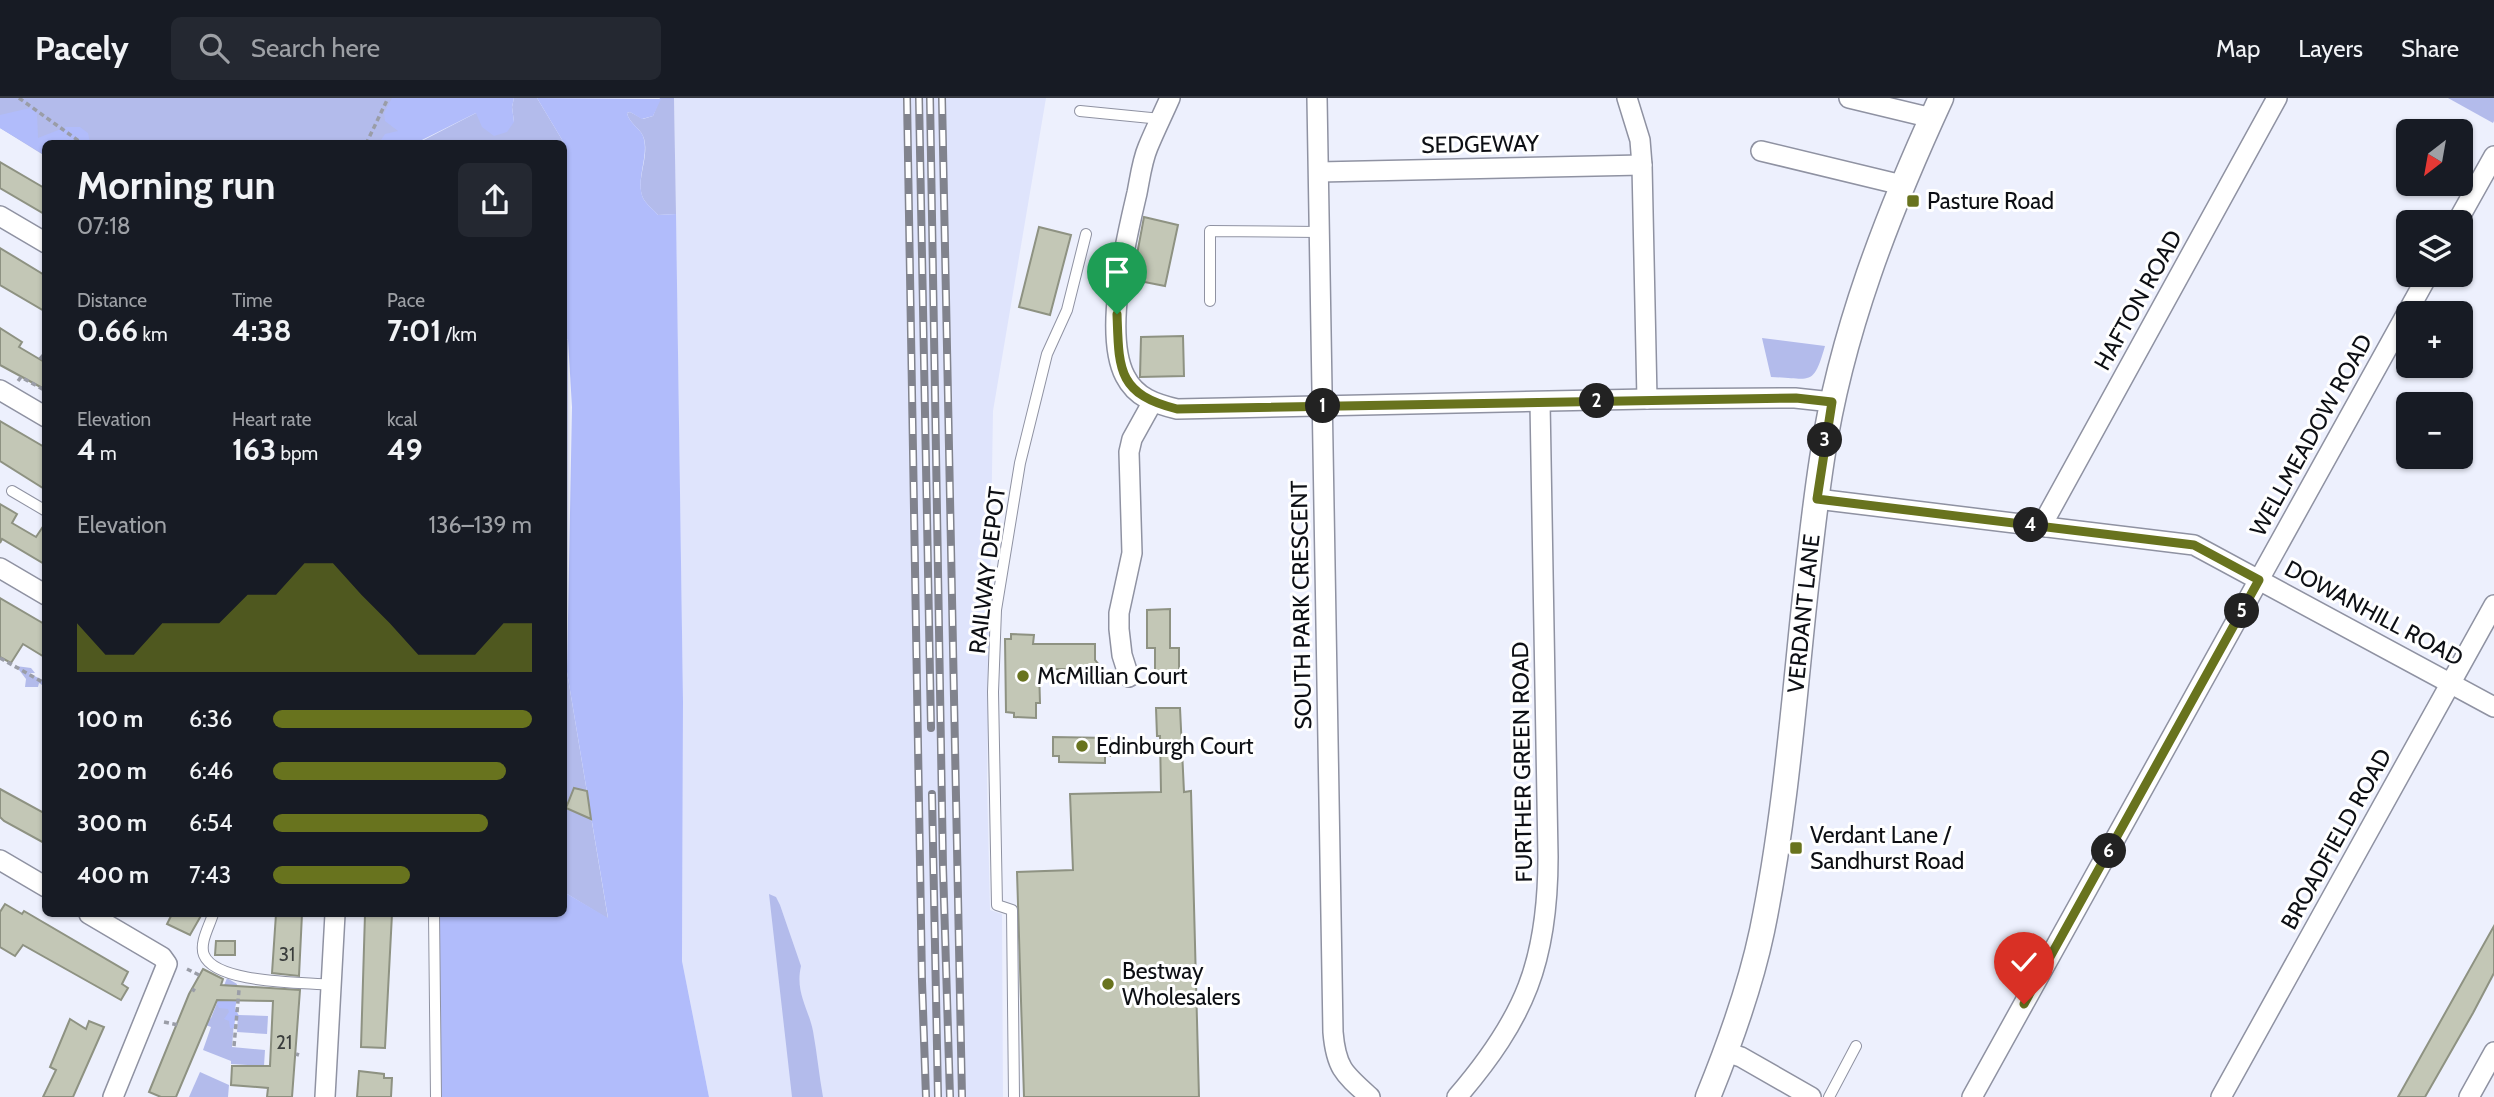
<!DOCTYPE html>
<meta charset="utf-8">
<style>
:root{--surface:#171b24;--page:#242831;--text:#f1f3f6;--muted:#9ea1a6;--line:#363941;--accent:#68731e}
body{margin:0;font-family:Cabin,sans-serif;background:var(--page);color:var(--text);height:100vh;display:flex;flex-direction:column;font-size:26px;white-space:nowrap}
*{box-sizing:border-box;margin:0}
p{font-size:23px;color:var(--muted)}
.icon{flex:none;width:38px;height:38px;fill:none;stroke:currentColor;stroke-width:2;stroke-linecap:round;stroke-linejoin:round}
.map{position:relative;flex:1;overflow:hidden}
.sheet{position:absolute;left:42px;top:42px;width:525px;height:777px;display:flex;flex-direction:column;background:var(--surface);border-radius:10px;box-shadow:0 2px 5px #0004}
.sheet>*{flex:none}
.needle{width:46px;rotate:211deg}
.fabs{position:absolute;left:2396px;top:21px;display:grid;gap:14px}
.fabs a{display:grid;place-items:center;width:77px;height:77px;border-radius:10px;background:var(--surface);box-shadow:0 2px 5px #0004;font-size:35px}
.pin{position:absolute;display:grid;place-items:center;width:60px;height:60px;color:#fff;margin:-72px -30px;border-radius:50% 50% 50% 0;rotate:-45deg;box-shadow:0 0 7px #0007}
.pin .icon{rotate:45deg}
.km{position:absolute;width:35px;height:35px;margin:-18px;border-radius:50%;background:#222;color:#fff;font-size:19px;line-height:35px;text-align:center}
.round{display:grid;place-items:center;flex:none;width:74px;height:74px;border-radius:10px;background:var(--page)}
.head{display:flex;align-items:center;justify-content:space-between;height:119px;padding:0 35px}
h1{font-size:38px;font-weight:800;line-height:52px}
.metrics{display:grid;grid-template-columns:repeat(3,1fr);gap:10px;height:119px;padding:7px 35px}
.metrics div{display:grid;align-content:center}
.metrics b{font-size:30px;font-weight:800}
.metrics small{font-size:19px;font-weight:400}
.metrics p{font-size:19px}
.chart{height:196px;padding:14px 35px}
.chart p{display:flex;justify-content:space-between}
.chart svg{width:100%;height:126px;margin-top:7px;fill:var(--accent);opacity:.7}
ul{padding:0 35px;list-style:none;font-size:23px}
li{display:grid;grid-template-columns:112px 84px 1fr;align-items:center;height:52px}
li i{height:18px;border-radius:9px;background:var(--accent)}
header{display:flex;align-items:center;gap:42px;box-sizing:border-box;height:98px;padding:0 35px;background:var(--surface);border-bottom:2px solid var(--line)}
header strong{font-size:33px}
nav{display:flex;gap:38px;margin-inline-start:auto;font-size:24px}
.search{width:490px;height:63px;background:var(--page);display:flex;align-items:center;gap:18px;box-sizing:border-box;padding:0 24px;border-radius:10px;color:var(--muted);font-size:26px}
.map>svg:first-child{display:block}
.built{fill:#dfe4fc}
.green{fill:#b3bbeb}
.forest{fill:#b1bcfb}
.building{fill:#c3c7b6;stroke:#8e9282;stroke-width:2}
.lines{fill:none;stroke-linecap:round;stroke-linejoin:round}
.service-casing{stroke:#8f92a2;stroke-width:12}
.minor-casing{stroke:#8f92a2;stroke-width:22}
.tertiary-casing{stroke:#8f92a2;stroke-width:27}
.path{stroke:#9a9da7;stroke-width:3.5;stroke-dasharray:5 3.5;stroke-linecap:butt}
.service{stroke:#fff;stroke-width:10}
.minor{stroke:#fff;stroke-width:19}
.tertiary{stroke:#fff;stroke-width:24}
.rail-casing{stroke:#81838d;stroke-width:8}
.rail{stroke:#fff;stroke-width:5;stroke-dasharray:16;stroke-linecap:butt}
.route-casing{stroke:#fff;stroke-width:14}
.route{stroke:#68731e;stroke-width:9}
.poi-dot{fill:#68731e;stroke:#fff;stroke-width:2.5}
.labels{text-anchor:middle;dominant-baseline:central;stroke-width:6;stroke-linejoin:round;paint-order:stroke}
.number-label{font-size:19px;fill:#3a3d3c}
.street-label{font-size:23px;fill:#0d0f14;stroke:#fff}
.poi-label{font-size:23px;fill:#0d0f14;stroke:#fff;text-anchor:start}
</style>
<header>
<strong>Pacely</strong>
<div class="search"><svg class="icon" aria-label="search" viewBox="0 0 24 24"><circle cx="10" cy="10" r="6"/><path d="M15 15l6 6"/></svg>Search here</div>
<nav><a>Map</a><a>Layers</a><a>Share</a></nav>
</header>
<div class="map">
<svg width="2494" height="999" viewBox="0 0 2494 999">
<rect width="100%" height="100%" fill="#edf0fd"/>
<path class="built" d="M 674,0 L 1046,0 L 993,313 L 987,682 L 990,812 L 1002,816 L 1003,999 L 709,999 L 682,863 L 683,603 Z"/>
<g class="green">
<path d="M 0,0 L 437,0 L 403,45 L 46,46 L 45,58 L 0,30 Z"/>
<path d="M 514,0 L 537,0 L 564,45 L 564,46 L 416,46 L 476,15 L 514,24 L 512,9 Z"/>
<path d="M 660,0 L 674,0 L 676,116 L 658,117 C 654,112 646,106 643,100 C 635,81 651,57 643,38 C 639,29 629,25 627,15 L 630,14 L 643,21 L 653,18 Z"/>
<path d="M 2448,0 L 2494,0 L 2494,23 L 2493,25 Z"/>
<path d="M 564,240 L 568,242 L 567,574 L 608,821 L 564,794 Z"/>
<path d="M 1762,240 L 1825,248 C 1813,290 1811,280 1771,279 Z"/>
<path d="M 16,568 L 31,570 L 35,575 L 29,575 L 44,583 L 45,581 L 45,589 L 39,585 L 38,589 L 25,589 L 26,581 Z"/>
<path d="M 769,796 L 776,799 L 780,807 L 801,868 C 795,894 808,909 813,933 C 817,955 819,977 823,999 L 792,999 Z"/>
<path d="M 227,880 L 237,886 L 232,949 L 265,952 L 264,968 L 231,966 L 231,963 L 203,952 L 211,929 L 203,926 L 211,920 Z"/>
<path d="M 238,917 L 268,918 L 267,936 L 237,934 Z"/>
<path d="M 200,974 L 229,987 L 228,999 L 189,999 Z"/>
</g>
<g class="forest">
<path d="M 392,0 L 514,0 L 512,9 L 514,24 L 507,34 L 494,38 L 482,29 L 476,15 L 416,45 L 379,45 L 385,36 L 398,33 L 385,23 L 384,15 Z"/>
<path d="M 537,0 L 661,1 L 653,18 L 642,21 L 630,14 L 627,15 C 629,25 639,29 643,38 C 650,57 635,81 643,100 C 646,106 654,112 658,117 L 676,116 L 683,603 L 682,863 L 709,999 L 440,999 L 439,816 L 564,816 L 564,794 L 608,820 L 567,574 L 572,309 L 568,242 L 564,240 L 564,45 Z"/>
<path d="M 30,10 L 37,15 L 38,40 L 66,29 L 80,29 L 88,35 L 90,45 L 46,46 L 45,57 L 0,30 L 0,17 Z"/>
<path d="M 214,900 L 237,901 L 235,910 L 239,918 L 235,922 L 234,930 L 230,930 L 229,923 L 224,921 L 229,914 L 228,911 L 219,910 Z"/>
</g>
<g class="building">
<path d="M 0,64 L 46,91 L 46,117 L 0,90 Z"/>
<path d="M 1144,119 L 1178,127 L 1165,188 L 1134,182 L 1133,178 Z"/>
<path d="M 1039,129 L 1071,137 L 1050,217 L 1019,209 Z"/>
<path d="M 0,150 L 46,178 L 46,214 L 0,187 Z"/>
<path d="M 0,230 L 22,244 L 19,249 L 46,265 L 46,292 L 0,267 Z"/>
<path d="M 1183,238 L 1184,278 L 1140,279 L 1141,239 Z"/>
<path d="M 0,323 L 46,350 L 46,392 L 0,363 Z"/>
<path d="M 0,406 L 17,416 L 12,425 L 36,439 L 46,424 L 46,467 L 2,441 L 0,445 Z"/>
<path d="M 0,500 L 46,527 L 46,560 L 23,546 L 11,565 L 0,559 Z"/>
<path d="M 1170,511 L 1170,550 L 1179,550 L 1179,578 L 1155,579 L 1155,550 L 1147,550 L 1147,512 Z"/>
<path d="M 1011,536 L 1034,537 L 1033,546 L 1095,546 L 1095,562 L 1108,578 L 1067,578 L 1067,571 L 1039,571 L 1040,605 L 1036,605 L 1036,620 L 1014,619 L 1014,615 L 1006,614 L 1005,541 L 1011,541 Z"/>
<path d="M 1156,610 L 1180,610 L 1184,694 L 1191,693 L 1199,999 L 1024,999 L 1017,774 L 1073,772 L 1070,696 L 1161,694 L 1160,638 L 1157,638 Z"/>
<path d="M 1053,639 L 1110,640 L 1110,658 L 1105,658 L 1105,665 L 1059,664 L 1059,658 L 1053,658 Z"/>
<path d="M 574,690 L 587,693 L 591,721 L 566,710 Z"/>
<path d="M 0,691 L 46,716 L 46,746 L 4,723 L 0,719 Z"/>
<path d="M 5,806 L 22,816 L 24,813 L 128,874 L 122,886 L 128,890 L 121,902 L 23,847 L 15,858 L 0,849 L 0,814 Z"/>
<path d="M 172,816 L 202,816 L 190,837 L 167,826 Z"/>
<path d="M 276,816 L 302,816 L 299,878 L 272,875 Z"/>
<path d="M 365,816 L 392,816 L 385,950 L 361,949 Z"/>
<path d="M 2494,828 L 2494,875 L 2473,915 L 2425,999 L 2398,999 Z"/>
<path d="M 216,843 L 235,843 L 235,857 L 215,857 Z"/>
<path d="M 203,871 L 223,881 L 221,887 L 300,892 L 292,999 L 267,999 L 268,990 L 231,987 L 232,968 L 270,968 L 273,903 L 217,902 L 176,999 L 161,999 L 149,994 L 189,896 Z"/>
<path d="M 70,921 L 86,931 L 89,923 L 104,929 L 73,999 L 43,999 L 56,972 L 50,969 Z"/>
<path d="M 359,973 L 384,976 L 384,980 L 392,980 L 391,999 L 357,999 Z"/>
</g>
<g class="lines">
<g class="service-casing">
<g id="service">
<path d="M 1080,13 L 1161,21"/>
<path d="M 1210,203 L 1210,133 L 1319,134"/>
<path d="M 12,393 L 46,413"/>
<path d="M 213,816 C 210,827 199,845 204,857 C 216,886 304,884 331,887"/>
<path d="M 434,816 L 436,999"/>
<path d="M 1014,999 L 1012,812 L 997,807 L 993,594 L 996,512 L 1020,365 L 1047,256 L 1067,212 L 1086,136"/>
<path d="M 1829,999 L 1856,948"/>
</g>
</g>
<g class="minor-casing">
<g id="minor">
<path d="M 1170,0 C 1163,16 1155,32 1148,49 C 1142,63 1140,80 1137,95 C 1126,142 1103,235 1125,278 C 1136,300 1156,306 1177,311 L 1647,301 L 1795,300 L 1832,304"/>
<path d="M 1317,0 L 1333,934 C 1336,970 1344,976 1370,999"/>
<path d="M 1627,0 L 1640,42 L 1642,67 L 1647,301"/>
<path d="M 1849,0 L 1932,20"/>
<path d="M 1761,53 L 1902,87"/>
<path d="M 1319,74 L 1642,67"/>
<path d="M 0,118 L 46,145"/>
<path d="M 2457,124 L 2494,58"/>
<path d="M 0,292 L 46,319"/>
<path d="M 1817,401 L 2194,447 L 2494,609"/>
<path d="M 2046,429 L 2047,418 L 2277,0"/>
<path d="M 0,470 L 46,497"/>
<path d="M 1129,579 L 1122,557 L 1119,531 L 1119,515 L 1132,455 L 1129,354 L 1132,341 L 1152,305"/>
<path d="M 0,762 L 46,789"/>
<path d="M 89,816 L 162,859 L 167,866 L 113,999"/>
<path d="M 1726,954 L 1741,959 L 1811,999"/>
<path d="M 325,999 L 335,816"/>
<path d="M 1457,999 C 1525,920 1548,863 1548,759 L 1540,304"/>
<path d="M 1972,999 L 2428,177"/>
<path d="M 2221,999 L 2494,507"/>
<path d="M 2469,999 L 2494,954"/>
</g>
</g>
<g class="tertiary-casing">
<g id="tertiary">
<path id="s1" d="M 1708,999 C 1730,945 1750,890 1762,833 C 1794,678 1798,517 1822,361 C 1841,234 1888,115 1941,0"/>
</g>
</g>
<g class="path">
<path d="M 19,0 L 83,46"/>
<path d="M 366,46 L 388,0"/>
<path d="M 40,261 L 46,254"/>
<path d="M 18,283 L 21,279 L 46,293"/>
<path d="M 0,560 L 46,586"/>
<path d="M 187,871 L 201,878"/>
<path d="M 192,891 L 195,893"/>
<path d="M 164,924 L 178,927"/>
<path d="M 234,948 L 239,892"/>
<path d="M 296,956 L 299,957"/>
</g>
<use href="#service" class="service"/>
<use href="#minor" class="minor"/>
<use href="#tertiary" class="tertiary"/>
<g class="rail-casing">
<g id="rail">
<path d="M 907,0 L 922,883 L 926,999"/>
<path d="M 919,0 L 931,630"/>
<path d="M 930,0 L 943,769 L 950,999"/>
<path d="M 942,0 L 962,999"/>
<path d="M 932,696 L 938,999"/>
</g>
</g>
<use href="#rail" class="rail"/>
</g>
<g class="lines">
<g class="route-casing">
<path id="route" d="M 1117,216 C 1119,271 1117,296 1177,311 L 1796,300 L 1832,304 L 1817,401 L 2194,447 L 2259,482 L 2024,906"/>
</g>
<use href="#route" class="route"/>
</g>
<g class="poi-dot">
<rect x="1906" y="96" width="14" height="14" rx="3.5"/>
<circle cx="1023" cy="578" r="7"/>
<circle cx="1082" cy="648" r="7"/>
<rect x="1789" y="743" width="14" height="14" rx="3.5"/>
<circle cx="1108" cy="886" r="7"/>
</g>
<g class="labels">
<g class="number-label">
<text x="287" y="856">31</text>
<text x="284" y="944">21</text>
</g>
<g class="street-label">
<text transform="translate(1480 46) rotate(-1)">SEDGEWAY</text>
<text transform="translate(2138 202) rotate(-61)">HAFTON ROAD</text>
<text transform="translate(2311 337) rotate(-61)">WELLMEADOW ROAD</text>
<text transform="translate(987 472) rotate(-83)">RAILWAY DEPOT</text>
<text transform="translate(1301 507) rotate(-91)">SOUTH PARK CRESCENT</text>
<text transform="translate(2374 515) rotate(28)">DOWANHILL ROAD</text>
<text stroke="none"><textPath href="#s1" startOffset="495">VERDANT LANE</textPath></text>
<text transform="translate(1522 664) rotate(-91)">FURTHER GREEN ROAD</text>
<text transform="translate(2336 741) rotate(-61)">BROADFIELD ROAD</text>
</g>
<g class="poi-label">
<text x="1927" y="103">Pasture Road</text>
<text x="1037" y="578">McMillian Court</text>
<text x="1096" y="648">Edinburgh Court</text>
<text x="1810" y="737">Verdant Lane /<tspan x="1810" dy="26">Sandhurst Road</tspan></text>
<text x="1122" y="873">Bestway<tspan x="1122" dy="26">Wholesalers</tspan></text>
</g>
</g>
</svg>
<div class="fabs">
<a><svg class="needle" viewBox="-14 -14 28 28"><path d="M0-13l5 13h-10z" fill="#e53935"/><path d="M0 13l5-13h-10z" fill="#9ea1a6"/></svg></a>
<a><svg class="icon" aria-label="layers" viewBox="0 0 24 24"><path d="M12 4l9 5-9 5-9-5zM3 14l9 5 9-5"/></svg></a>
<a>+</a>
<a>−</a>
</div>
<div class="pin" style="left:1117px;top:216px;background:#1e9e55"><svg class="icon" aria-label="arrive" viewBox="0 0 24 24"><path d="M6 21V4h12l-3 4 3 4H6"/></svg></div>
<div class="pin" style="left:2024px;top:906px;background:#d93025"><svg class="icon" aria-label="check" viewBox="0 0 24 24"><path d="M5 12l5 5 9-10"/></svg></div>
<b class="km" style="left:1323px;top:308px">1</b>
<b class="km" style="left:1597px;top:303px">2</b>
<b class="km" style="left:1825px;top:342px">3</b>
<b class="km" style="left:2031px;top:427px">4</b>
<b class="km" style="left:2242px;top:513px">5</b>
<b class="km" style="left:2109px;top:753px">6</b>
<section class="sheet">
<div class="head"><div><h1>Morning run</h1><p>07:18</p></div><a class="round"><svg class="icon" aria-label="share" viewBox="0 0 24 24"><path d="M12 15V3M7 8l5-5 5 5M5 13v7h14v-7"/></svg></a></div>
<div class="metrics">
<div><p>Distance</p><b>0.66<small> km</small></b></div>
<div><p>Time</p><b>4:38</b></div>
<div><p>Pace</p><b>7:01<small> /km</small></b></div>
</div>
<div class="metrics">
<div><p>Elevation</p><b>4<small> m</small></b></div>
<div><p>Heart rate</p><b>163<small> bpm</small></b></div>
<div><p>kcal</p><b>49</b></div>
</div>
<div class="chart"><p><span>Elevation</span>136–139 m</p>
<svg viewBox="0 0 160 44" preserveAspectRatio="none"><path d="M0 44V27L10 38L20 38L30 27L40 27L50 27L60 17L70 17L80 6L90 6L100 17L110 27L120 38L130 38L140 38L150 27L160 27V44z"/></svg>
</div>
<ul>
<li><b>100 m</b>6:36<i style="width:100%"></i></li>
<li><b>200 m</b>6:46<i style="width:90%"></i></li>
<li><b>300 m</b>6:54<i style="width:83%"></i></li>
<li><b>400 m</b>7:43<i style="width:53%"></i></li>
</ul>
</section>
</div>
